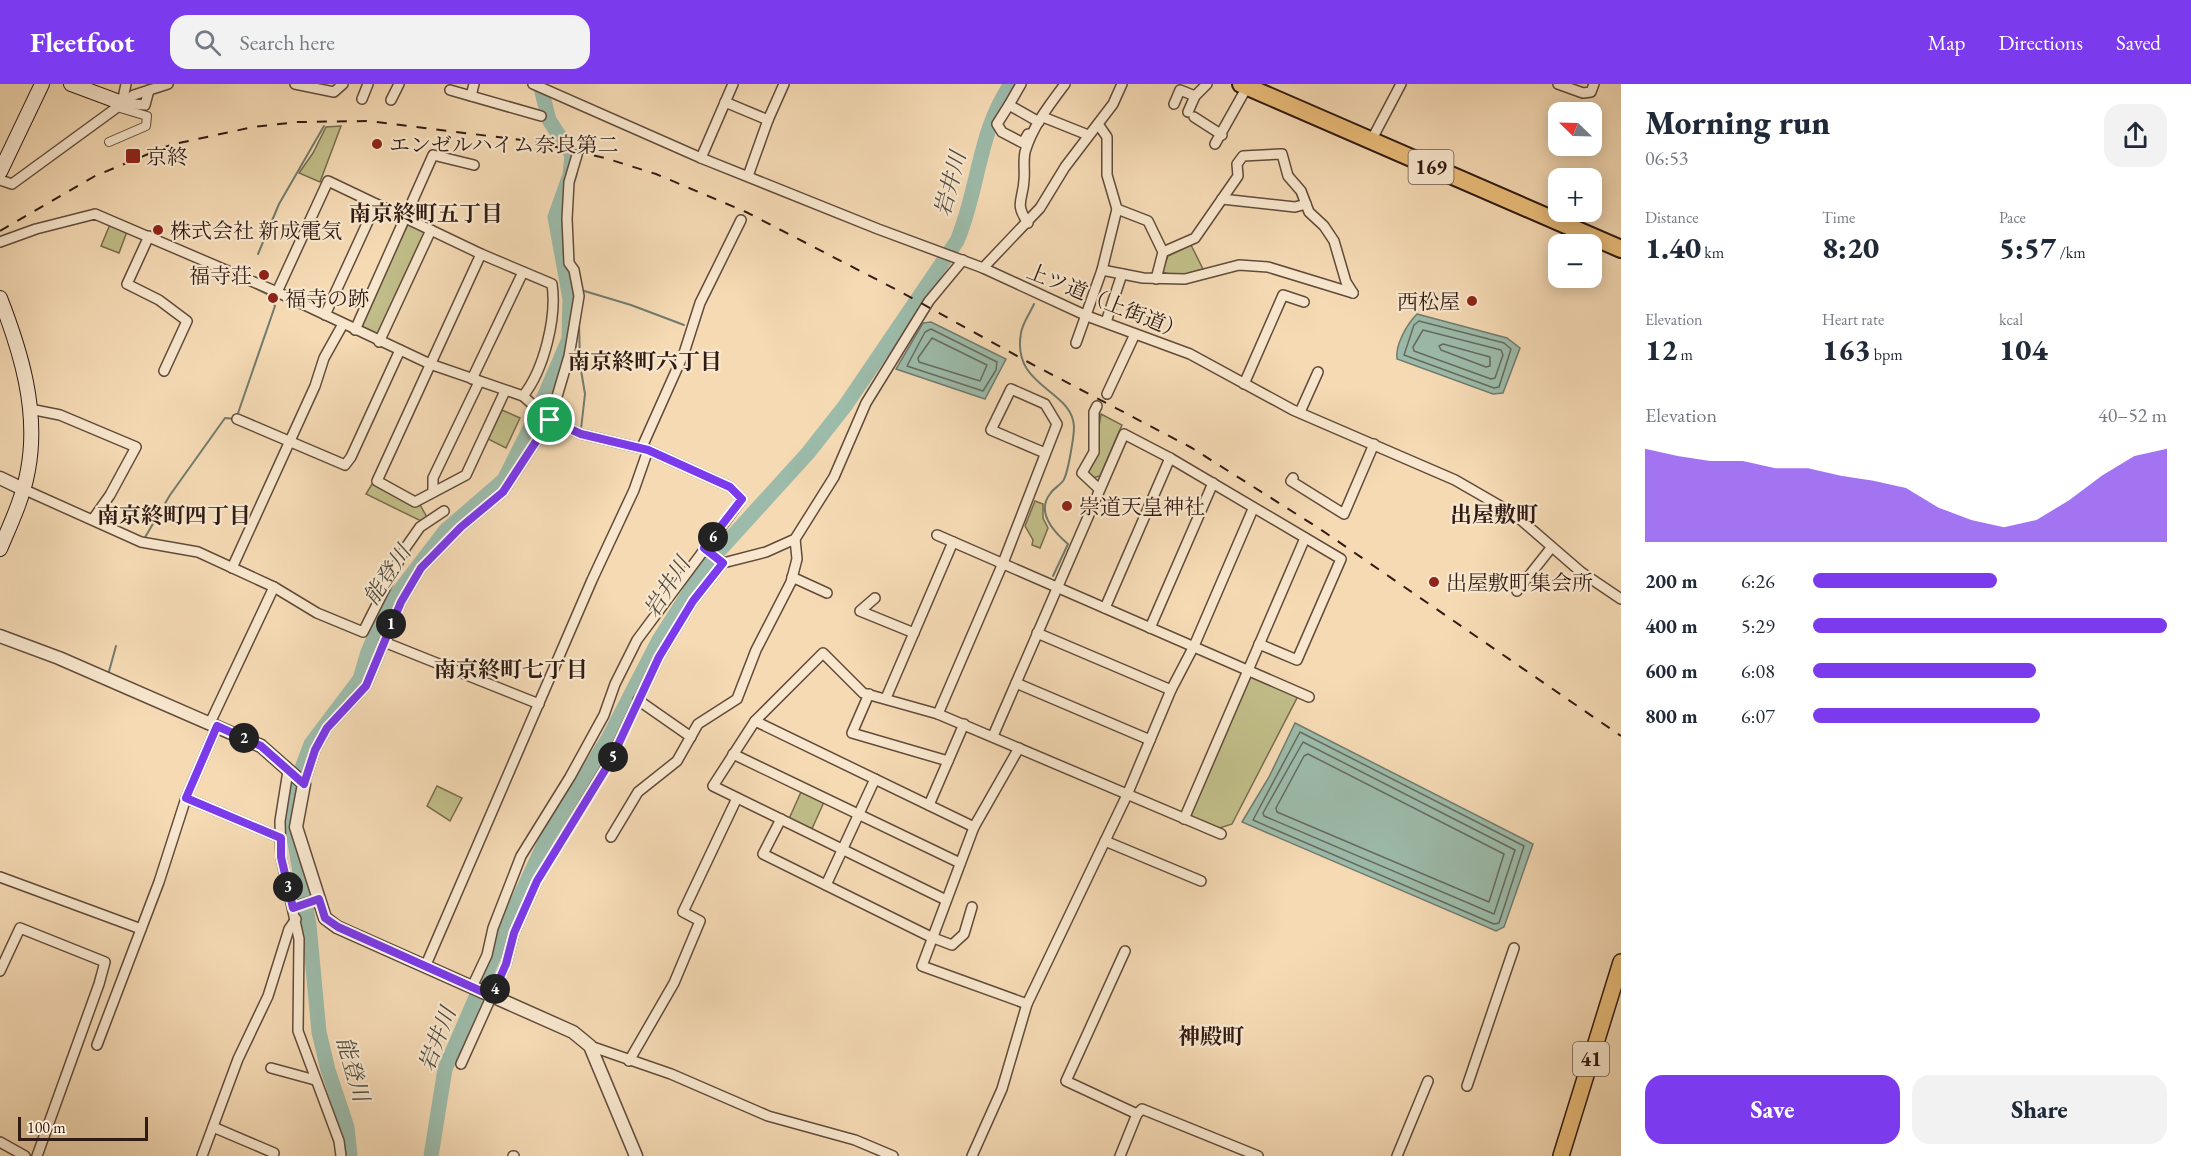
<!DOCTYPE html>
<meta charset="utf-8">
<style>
:root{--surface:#fff;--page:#f2f2f3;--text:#1f2937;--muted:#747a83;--accent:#7c3aed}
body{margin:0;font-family:"EB Garamond","Noto Serif JP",serif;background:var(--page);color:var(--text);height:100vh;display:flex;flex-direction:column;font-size:22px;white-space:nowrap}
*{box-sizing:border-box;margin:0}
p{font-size:20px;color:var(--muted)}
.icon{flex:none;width:33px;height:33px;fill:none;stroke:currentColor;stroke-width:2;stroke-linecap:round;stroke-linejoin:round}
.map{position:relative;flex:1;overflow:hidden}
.details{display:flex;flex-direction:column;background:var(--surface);width:570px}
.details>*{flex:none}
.needle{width:39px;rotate:293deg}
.buttons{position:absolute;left:1548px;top:18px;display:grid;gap:12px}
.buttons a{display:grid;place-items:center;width:54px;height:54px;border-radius:12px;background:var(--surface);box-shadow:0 3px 15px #0003;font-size:30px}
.scale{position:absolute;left:18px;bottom:15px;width:130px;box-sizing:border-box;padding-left:6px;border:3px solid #301b13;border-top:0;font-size:16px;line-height:21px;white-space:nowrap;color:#301b13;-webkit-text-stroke:4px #f8e7ce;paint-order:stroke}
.pin{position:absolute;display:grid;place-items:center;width:51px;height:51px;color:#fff;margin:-26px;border:3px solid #fff;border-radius:50%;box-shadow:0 2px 6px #0007}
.km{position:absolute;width:30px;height:30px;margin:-15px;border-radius:50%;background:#222;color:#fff;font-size:16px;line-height:30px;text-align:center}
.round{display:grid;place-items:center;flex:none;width:63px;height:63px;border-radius:18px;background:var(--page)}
.head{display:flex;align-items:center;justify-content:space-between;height:102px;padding:0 24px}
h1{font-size:33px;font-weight:800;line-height:45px}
.metrics{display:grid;grid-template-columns:repeat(3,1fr);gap:9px;height:102px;padding:6px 24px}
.metrics div{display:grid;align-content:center}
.metrics b{font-size:30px;font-weight:800}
.metrics small{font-size:16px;font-weight:400}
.metrics p{font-size:16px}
.chart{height:168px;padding:12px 24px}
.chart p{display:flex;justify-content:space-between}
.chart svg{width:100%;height:108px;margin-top:6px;fill:var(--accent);opacity:.7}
.action{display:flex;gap:12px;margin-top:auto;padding:12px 24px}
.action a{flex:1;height:69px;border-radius:18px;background:var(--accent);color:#fff;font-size:24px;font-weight:800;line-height:69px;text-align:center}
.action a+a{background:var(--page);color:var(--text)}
ul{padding:0 24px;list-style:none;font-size:20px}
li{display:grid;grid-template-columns:96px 72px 1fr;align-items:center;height:45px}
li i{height:15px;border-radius:8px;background:var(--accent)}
header{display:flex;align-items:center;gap:36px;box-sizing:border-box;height:84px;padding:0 30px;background:var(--accent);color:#fff}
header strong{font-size:28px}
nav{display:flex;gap:33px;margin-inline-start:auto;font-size:21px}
.search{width:420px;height:54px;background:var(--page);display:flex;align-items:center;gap:15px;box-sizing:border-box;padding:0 21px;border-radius:18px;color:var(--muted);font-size:22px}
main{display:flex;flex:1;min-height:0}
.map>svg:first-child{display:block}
.green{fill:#c1be89;stroke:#786c4e;stroke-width:1.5}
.water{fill:#9cbbaa;stroke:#717b6e;stroke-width:1.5}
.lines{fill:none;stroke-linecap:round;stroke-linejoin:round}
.shore{stroke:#666b5e;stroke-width:1.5}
.stream{stroke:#717b6e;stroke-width:2}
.river{stroke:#9cbbaa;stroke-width:15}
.pedestrian-casing{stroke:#614b3b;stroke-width:10}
.minor-casing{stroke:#614b3b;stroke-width:12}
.tertiary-casing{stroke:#614b3b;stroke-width:15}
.secondary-casing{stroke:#301b13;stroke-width:16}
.primary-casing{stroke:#301b13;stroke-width:18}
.trunk-casing{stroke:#301b13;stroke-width:20}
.pedestrian{stroke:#f8e7ce;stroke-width:8}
.minor{stroke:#f8e7ce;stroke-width:9}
.tertiary{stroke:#f8e7ce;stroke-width:12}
.secondary{stroke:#f8e7ce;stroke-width:14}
.primary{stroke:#eabd7a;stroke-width:15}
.trunk{stroke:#eabd7a;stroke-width:16}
.rail{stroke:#301b13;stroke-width:2;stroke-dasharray:10 10;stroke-linecap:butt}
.route-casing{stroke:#fff;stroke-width:12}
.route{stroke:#7c3aed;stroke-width:8}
.poi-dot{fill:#8f2418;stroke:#f8e7ce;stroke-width:2}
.labels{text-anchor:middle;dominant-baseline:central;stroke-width:4.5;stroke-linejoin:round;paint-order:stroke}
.shield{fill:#f8e7ce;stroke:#6c584b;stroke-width:1.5}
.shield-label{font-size:20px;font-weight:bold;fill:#301b13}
.poi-label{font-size:21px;fill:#301b13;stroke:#f8e7ce;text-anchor:start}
.street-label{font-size:21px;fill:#301b13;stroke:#f8e7ce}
.water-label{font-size:22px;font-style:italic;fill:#504b40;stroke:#f8e7ce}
.neighbourhood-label{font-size:22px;font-weight:bold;fill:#301b13;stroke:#f8e7ce}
</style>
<header>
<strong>Fleetfoot</strong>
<div class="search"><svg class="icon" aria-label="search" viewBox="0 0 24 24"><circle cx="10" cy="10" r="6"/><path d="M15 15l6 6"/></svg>Search here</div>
<nav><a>Map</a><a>Directions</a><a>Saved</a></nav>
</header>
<main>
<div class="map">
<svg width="1621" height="1072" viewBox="0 0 1621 1072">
<rect width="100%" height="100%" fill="#f5dab4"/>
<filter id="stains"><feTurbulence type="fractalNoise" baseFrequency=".00333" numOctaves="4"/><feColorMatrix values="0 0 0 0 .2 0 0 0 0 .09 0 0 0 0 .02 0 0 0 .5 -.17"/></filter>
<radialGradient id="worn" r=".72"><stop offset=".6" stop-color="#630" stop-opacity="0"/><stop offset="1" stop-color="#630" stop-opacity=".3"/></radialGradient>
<g class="green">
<path d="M 341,42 L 320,98 L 299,89 L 313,69 L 326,43 Z"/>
<path d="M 111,138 L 128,145 L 119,169 L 101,162 Z"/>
<path d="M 408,140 L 427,148 L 379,251 L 361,242 Z"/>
<path d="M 1191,161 L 1203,185 L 1179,193 L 1162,188 L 1168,172 Z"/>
<path d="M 502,326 L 520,334 L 506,364 L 488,355 Z"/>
<path d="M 1101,330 L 1122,341 L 1100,392 L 1092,394 L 1086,389 L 1097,356 Z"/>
<path d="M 372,400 L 415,421 L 419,419 L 428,435 L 423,438 L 366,410 Z"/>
<path d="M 1035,417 L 1043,420 L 1043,434 L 1048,444 L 1040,464 L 1032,461 L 1033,456 L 1025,442 Z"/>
<path d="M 1250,589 L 1299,610 L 1232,740 L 1220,744 L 1193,734 L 1191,730 Z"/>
<path d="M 437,702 L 462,714 L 450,737 L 427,722 Z"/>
<path d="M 801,708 L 824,718 L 811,747 L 788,737 Z"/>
</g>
<g class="water">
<path d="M 1417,230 L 1507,254 L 1520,264 L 1503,309 L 1493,310 L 1397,275 C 1395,261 1407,240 1417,230 Z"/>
<path d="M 931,238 L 1006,275 L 985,315 L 896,285 L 923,239 Z"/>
<path d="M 1295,639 L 1533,760 L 1504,843 L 1496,847 L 1242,738 L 1269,693 Z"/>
</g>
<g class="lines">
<g class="shore">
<path d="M 1419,237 L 1504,259 L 1511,265 L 1499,303 L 1494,304 L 1404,271 L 1414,241 Z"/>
<path d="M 931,245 L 997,278 L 996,286 L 983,307 L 907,282 L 925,248 Z"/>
<path d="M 1423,246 L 1501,266 L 1503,271 L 1495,294 L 1491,295 L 1414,267 L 1413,263 Z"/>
<path d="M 932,254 L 987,281 L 980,297 L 919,278 L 918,274 Z"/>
<path d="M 1443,260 L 1490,273 L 1490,282 L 1486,283 L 1441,266 L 1439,262 Z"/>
<path d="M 1300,648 L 1524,762 L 1499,839 L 1494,840 L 1253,736 Z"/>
<path d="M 1303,658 L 1515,766 L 1494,830 L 1264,732 L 1263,729 Z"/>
<path d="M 1308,670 L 1504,770 L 1489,818 L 1277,728 L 1276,724 L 1304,672 Z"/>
</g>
<g class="stream">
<path d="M 258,170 L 279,120 L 324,42"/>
<path d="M 581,206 L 631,221 L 684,241"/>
<path d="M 1034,220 C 1030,229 1022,240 1021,249 C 1011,304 1073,305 1074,343 C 1074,352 1068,390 1063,397 C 1059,402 1053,405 1050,410 C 1036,428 1054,448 1068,460 L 1053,492"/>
<path d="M 579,237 L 580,280 L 585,310 L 581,345"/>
<path d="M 144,455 L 170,411 L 225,334 L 236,335 L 275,222 L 269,211 L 245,199"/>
<path d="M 108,591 L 116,562"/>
</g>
<g class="river">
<path d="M 350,1072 L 347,1043 L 328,986 L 319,948 L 309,841 L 294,753 L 291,714 L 311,660 L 360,595 L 368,568 L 388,522 L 445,447 L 504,396 L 535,334 L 569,255 L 570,215 L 555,133 L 570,91 L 572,71 L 549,36 L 540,0"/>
<path d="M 431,1072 L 445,985 L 512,830 L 547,754 L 608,655 L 659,556 L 708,479 L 808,369 L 845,322 L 957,157 C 979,105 978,48 1011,0"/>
</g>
<g class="pedestrian-casing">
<path id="pedestrian" d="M 109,58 L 146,42 L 147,32 L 117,23"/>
</g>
<g class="minor-casing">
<g id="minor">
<path d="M 126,0 L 122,19 L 145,21 L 149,6"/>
<path d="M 295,0 L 334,8 L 343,0"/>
<path d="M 533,0 L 701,74 L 878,145 L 983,184 L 1087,232 L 1190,270 L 1293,326 L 1455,396 L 1514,430 L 1581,488 L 1621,515"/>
<path d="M 1558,0 L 1583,9 L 1591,8 L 1594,0"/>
<path d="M 450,6 L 541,32"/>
<path d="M 471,12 L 474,0"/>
<path d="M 362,15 L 368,0"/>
<path d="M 391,16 L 399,0"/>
<path d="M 725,18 L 768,36"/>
<path d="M 1174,20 L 1180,6 L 1195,12"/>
<path d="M 1009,21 L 1021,0"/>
<path d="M 1188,28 L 1195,12 L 1207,0"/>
<path d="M 1043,33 L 1088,51"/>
<path d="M 1194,33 L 1222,51"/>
<path d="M 1028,50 L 1023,59 L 1002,48 L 997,40 L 1009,21 L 1039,38"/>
<path d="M 1371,57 L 1401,0"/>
<path d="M 1215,60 L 1247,3"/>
<path d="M 701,74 L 733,0"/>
<path d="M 748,92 L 768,36 L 784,0"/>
<path d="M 0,96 L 12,100 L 134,11 L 168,0"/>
<path d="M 1222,115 L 1295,123 L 1306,120"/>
<path d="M 1117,125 L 1148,137 L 1163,168 L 1156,195"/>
<path d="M 1028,139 C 1014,119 1023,117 1024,96 C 1025,87 1023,77 1025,68 C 1032,43 1050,20 1065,0"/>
<path d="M 149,152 L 127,200 L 159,216 L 187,237 L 164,287"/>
<path d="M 0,158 L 36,145 L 95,130 L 277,208 L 430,280 L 523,312 L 550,336 L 581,350 L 648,366 L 730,403 L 742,415 L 637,556 L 615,600 L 604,631 L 570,693 L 521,772 L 493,844 L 487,871 L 472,903"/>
<path d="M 1163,168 L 1195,154 L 1238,92 L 1237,80 L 1243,72 L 1282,70 L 1288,92 L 1301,107 L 1309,128 L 1324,142 L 1334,157 L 1346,198 L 1353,209"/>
<path d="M 481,170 L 377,397 L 415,418 L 466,391 L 505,307"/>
<path d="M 983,184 L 1040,124 L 1065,83 L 1113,20 L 1122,0"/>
<path d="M 1102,186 L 1143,194 L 1185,195 L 1239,181 L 1268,183 L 1353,209"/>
<path d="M 277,208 L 328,97 L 481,170 L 552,200 C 557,233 544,286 523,312"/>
<path d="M 325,231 L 376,120"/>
<path d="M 1106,238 L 1122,190"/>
<path d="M 355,246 L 433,71 L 474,81"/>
<path d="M 379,258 L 431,146"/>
<path d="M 1076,259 L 1102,186 L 1117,125 L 1107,91 L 1107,53 L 1098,40"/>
<path d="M 472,295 L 523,188"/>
<path d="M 1244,300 L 1283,211 L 1304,218"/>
<path d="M 1107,310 L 1135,250"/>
<path d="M 1097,322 L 1094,328 L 1094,368 L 1082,389 L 1099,405"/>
<path d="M 30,325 L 60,331 L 136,363 L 110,411 L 93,435"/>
<path d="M 1300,328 L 1318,288"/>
<path d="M 237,335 L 345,381 L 351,373 L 400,266"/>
<path d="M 642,363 L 684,269 L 700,219 L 741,136"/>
<path d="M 1293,394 L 1291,397 L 1344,430 L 1374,360"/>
<path d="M 23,405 L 141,458 L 198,468 L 274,503 L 317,529 L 363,548 L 406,463 L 420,443 L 444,427"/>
<path d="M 433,408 L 433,394 L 479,298"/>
<path d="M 937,451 L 1309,613"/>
<path d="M 704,464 L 723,479"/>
<path d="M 232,484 L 315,302 L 324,274 L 343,240"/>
<path d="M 792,493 L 827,509"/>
<path d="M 1517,507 L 1551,464"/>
<path d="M 875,514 L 860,527 L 914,549"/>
<path d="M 1105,524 L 1170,374"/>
<path d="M 1150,544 L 1213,399"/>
<path d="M 1037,549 L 1171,606"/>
<path d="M 384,558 L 539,620"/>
<path d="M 1016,599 L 1150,656"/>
<path d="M 869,610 L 852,649 L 948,677"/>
<path d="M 886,614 L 953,458"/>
<path d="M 638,616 L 691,653"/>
<path d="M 938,630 L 1003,479 L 1057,340 L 1045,320 L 1011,305 L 991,346 L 1045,369"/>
<path d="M 755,637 L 974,743"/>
<path d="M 210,639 L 274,503"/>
<path d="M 993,652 L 1124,350 L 1170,374 L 1341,475 L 1297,576 L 1259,560"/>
<path d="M 1019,664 L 974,743 L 922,882 L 1027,920"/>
<path d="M 733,670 L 960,779"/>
<path d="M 288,687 L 280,737 L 281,773 L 299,855 L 298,947 L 339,1057 L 341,1072"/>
<path d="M 304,700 L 315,666 L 327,644 L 366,602 L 401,518 L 421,484 L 461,443 L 503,408 L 550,336 L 569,272 L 579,212 L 574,186 L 569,179 L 567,135 L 569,98 L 577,71"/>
<path d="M 186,714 L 281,754"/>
<path d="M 929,721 L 964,640"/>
<path d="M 781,735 L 763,770 L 931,853 L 952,861 L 964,850 L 972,823"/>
<path d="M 1184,735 L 1305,454"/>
<path d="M 611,753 L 638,708 L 677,677 L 698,640 L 737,615 L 756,566 L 791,498 L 797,475 L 795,455"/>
<path d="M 1105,757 L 1201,797"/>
<path d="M 0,793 L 141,845"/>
<path d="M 826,801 L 875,695"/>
<path d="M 946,816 L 713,702 L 755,637 L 823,569 L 863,609 L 938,630 L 1221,750"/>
<path d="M 293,823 L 319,815"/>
<path d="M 1125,867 L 1066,997 L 1137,1030"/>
<path d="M 425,883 L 592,496 L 634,406 L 648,366"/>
<path d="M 0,887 L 20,844 L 105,878 L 99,900 L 37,1072"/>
<path d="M 97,961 L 159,798 L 186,714 L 217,642"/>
<path d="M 590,962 L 671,990 L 768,1032 L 855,1056 L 893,1072"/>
<path d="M 629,977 L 674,899 L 700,837 L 683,828 L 737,714"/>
<path d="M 461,980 L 506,880 L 514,849 L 537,797 L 610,677 L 659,573 L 693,517 L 723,479 L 766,468 L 795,455 L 834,393 L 866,319 L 929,217 L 963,176"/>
<path d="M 271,984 L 315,996"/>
<path d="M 1467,1002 L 1514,864"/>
<path d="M 213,1043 L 274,1069"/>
<path d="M 0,1058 L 25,1072"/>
<path d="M 202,1072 L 238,975 L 268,912 L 289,845 L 296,835"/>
<path d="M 513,1072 L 514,1072"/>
<path d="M 972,1072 L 1002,1005 L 1027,920 L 1127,711 L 1171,606 L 1194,562 L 1253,425"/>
<path d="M 1120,1072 L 1137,1030 L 1142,1025 L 1258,1072"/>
<path d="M 1397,1072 L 1428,997"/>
</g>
</g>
<g class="tertiary-casing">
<g id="tertiary">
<path d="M 0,394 L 23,405"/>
<path d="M 0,552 L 59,574 L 261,662 L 304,700 L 296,743 L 325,834 L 337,843 L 573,948 L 590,962 L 636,1072"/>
</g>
</g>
<g class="secondary-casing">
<g id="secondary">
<path d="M 71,0 L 122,19"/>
<path d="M 0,88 L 42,0"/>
<path d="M 0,214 C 21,268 39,327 28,386 C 23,414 11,439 0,465"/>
</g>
</g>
<g class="primary-casing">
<path id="primary" d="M 1561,1072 L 1621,878"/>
</g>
<g class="trunk-casing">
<path id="trunk" d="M 1241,0 L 1621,165"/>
</g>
<use href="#pedestrian" class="pedestrian"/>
<use href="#minor" class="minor"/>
<use href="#tertiary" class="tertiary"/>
<use href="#secondary" class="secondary"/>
<use href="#primary" class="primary"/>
<use href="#trunk" class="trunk"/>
<path class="rail" d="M 0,147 L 95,92 L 170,61 L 253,43 L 298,38 L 369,37 L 529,57 L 605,74 L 656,90 L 746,128 L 899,207 L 1028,278 L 1192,364 L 1320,445 L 1621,652"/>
</g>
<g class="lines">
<g class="route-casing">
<path id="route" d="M 550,336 L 581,350 L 648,366 L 730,403 L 742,415 L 704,464 L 723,479 L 693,517 L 659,573 L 610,678 L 537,797 L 514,849 L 506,880 L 492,912 L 338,843 L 325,834 L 319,815 L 293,824 L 281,773 L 281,754 L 186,714 L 217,642 L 261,662 L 304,700 L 315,666 L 327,644 L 366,602 L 401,518 L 421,484 L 461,443 L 503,408 Z"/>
</g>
<use href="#route" class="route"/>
</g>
<g class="poi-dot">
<circle cx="377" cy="60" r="6"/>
<rect x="125" y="64" width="16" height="16" rx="3"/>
<circle cx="158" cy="146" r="6"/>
<circle cx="264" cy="191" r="6"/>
<circle cx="273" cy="214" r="6"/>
<circle cx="1472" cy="217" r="6"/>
<circle cx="1067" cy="422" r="6"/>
<circle cx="1434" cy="498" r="6"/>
</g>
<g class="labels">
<g class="shield">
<rect x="1408.5" y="66" width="45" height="34" rx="4.5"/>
<rect x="1573" y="958" width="36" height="34" rx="4.5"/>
</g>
<g class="shield-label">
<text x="1431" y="83">169</text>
<text x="1591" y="975">41</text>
</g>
<g class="poi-label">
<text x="389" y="60">エンゼルハイム奈良第二</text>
<text x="146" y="72">京終</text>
<text x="170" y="146">株式会社 新成電気</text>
<text x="252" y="191" text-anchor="end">福寺荘</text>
<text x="285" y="214">福寺の跡</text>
<text x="1460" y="217" text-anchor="end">西松屋</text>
<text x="1079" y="422">崇道天皇神社</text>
<text x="1446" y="498">出屋敷町集会所</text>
</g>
<g class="street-label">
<text transform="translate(1106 217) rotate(22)">上ツ道（上街道）</text>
</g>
<g class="water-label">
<text transform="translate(950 100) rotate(-75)">岩井川</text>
<text transform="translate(387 491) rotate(-56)">能登川</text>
<text transform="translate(667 503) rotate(-58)">岩井川</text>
<text transform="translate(437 955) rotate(-69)">岩井川</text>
<text transform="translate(353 985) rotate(74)">能登川</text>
</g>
<g class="neighbourhood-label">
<text x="426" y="129">南京終町五丁目</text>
<text x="645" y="277">南京終町六丁目</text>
<text x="1494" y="430">出屋敷町</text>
<text x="174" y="431">南京終町四丁目</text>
<text x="511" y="585">南京終町七丁目</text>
<text x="1211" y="952">神殿町</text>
</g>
</g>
<rect width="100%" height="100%" filter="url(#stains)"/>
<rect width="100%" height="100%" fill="url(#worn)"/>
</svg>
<div class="buttons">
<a><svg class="needle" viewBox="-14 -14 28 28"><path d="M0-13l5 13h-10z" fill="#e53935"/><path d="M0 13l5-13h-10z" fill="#747a83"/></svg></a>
<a>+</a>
<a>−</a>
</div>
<div class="scale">100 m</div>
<div class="pin" style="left:550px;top:336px;background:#1e9e55"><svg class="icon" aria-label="arrive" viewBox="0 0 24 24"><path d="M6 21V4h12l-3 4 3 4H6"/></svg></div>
<b class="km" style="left:391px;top:540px">1</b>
<b class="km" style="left:244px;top:654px">2</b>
<b class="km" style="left:288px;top:803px">3</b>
<b class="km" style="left:495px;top:905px">4</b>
<b class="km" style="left:613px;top:673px">5</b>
<b class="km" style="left:713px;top:453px">6</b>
</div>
<section class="details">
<div class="head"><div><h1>Morning run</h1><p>06:53</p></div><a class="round"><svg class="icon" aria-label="share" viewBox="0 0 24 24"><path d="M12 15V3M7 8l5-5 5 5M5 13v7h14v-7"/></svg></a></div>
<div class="metrics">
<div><p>Distance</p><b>1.40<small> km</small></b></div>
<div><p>Time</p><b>8:20</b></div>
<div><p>Pace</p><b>5:57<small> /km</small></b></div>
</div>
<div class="metrics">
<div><p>Elevation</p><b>12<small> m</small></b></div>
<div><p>Heart rate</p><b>163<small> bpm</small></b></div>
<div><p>kcal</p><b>104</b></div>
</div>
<div class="chart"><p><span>Elevation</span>40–52 m</p>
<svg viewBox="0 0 160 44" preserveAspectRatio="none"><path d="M0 44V6L10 9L20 11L30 11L40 14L50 14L60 17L70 19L80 22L90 30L100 35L110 38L120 35L130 27L140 17L150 9L160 6V44z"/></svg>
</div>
<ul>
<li><b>200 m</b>6:26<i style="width:52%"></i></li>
<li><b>400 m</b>5:29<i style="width:100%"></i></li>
<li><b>600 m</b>6:08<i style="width:63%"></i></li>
<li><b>800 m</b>6:07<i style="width:64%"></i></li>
</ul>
<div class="action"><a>Save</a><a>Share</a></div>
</section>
</main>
